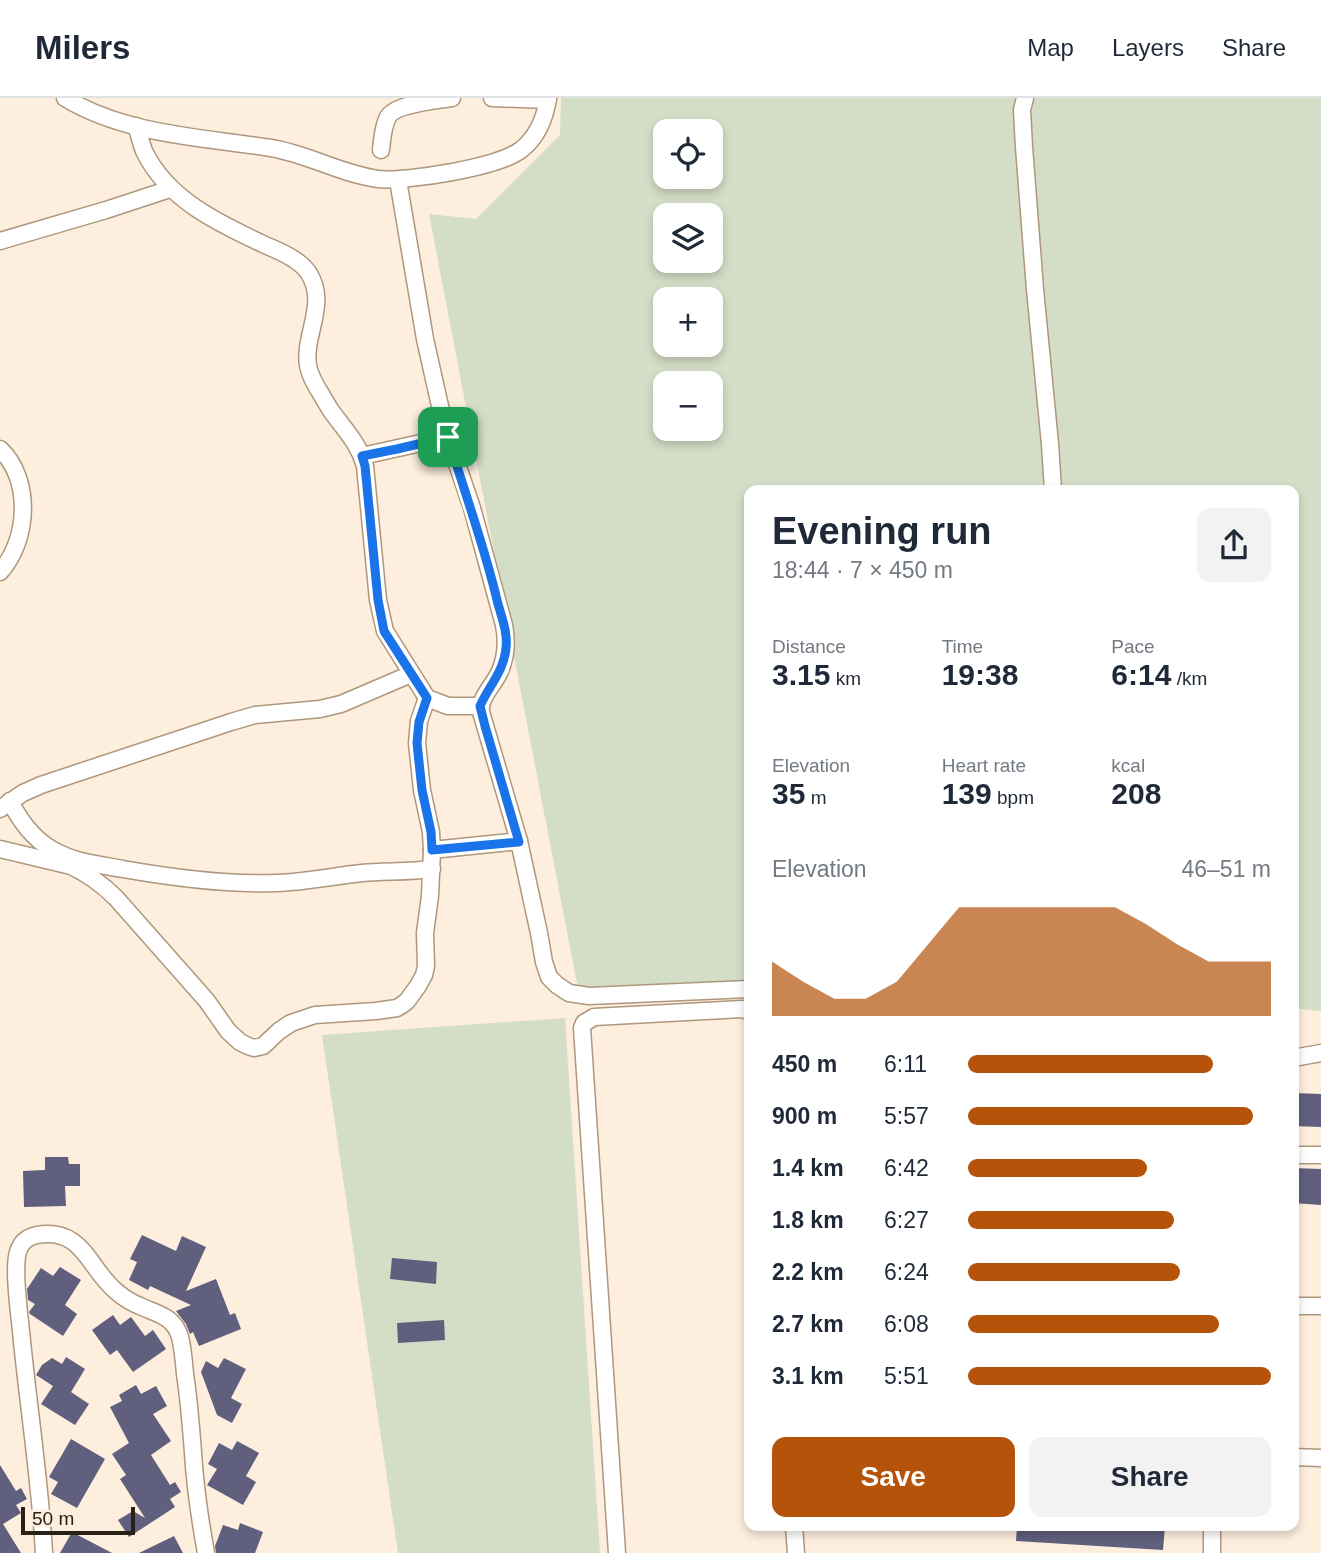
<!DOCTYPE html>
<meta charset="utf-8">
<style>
:root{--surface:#fff;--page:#f2f2f3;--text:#1f2937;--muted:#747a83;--line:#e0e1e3;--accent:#b45309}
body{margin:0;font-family:Arial,sans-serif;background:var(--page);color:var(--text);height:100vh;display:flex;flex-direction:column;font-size:26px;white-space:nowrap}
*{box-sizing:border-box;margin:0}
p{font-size:23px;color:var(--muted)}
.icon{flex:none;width:38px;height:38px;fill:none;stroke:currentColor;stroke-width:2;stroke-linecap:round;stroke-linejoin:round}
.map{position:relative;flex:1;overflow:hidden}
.sheet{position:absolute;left:744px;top:387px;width:555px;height:1046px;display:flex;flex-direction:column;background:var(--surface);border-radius:14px;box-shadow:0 4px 10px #0003}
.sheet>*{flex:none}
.fabs{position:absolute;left:653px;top:21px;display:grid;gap:14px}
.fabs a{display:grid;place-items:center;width:70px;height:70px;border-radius:14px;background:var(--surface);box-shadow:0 4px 10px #0003;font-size:35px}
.scale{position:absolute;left:21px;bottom:18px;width:114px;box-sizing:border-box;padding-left:7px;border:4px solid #2a2116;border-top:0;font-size:19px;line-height:24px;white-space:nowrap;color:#2a2116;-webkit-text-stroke:5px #fdeedd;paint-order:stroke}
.pin{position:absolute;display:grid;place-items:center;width:60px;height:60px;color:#fff;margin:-30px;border-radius:14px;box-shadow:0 4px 10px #0006}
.round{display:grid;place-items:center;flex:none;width:74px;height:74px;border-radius:14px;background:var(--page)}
.headline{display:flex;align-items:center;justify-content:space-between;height:119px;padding:0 28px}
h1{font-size:38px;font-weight:700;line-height:52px}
.metrics{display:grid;grid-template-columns:repeat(3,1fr);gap:10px;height:119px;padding:7px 28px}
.metrics div{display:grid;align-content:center}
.metrics b{font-size:30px;font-weight:700}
.metrics small{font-size:19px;font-weight:400}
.metrics p{font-size:19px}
.chart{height:196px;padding:14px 28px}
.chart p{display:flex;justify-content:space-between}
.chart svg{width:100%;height:126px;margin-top:7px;fill:var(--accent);opacity:.7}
.action{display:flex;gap:14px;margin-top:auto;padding:14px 28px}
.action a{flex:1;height:80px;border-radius:14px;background:var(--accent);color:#fff;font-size:28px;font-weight:700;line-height:80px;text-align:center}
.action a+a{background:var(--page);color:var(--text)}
ul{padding:0 28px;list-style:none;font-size:23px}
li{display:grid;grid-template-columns:112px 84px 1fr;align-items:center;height:52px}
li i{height:18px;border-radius:9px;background:var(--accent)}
header{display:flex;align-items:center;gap:42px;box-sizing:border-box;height:98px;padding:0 35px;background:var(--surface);border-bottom:2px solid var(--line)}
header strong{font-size:33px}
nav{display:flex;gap:38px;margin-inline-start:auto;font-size:24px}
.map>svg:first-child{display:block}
.green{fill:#d4ddc6;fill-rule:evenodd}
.building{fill:#605f7d}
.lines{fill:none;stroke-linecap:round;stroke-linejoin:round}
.minor-casing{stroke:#ae977c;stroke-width:19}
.minor{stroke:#fff;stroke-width:16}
.route-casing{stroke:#fff;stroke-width:14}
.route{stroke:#1a73e8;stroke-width:9}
</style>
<header>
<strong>Milers</strong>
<nav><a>Map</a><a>Layers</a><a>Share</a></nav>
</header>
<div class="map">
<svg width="1321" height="1455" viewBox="0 0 1321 1455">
<rect width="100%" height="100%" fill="#fdeedd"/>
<g class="green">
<path d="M 561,0 L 1321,0 L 1321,913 L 1293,910 L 1293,392 L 749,392 L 749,887 L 579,896 L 429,116 L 476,121 L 560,37 ZM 665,33 L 710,33 L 710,79 L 665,79 ZM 665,117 L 710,117 L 710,163 L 665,163 ZM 665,201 L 710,201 L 710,247 L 665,247 ZM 665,285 L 710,285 L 710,331 L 665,331 Z"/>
<path d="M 565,920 L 600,1455 L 398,1455 L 322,937 Z"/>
</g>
<g class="building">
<path d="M 1293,995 L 1321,996 L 1321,1029 L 1293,1028 Z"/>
<path d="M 45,1059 L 68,1059 L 69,1066 L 80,1066 L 80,1088 L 65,1088 L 66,1108 L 24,1109 L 23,1073 L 45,1072 Z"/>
<path d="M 1293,1070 L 1321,1071 L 1321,1107 L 1293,1105 Z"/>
<path d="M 142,1137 L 176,1153 L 182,1138 L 206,1149 L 186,1193 L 216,1181 L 230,1217 L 235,1215 L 241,1231 L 199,1248 L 193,1234 L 190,1236 L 186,1226 L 176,1213 L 191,1207 L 150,1188 L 148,1192 L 129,1182 L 137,1164 L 130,1161 Z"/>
<path d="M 392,1160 L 437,1164 L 436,1186 L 390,1181 Z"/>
<path d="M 60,1169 L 81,1182 L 65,1207 L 77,1216 L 63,1238 L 30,1216 L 29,1214 L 35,1206 L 28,1202 L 27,1191 L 41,1170 L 53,1178 Z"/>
<path d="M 113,1217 L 120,1227 L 131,1219 L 145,1238 L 153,1232 L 166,1251 L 133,1274 L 117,1252 L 110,1257 L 92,1232 Z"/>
<path d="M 444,1222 L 445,1242 L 398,1245 L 397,1225 Z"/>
<path d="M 66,1259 L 85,1271 L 71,1294 L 89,1306 L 75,1327 L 41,1306 L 53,1288 L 36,1277 L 42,1267 L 52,1260 L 62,1266 Z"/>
<path d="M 224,1260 L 246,1271 L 231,1300 L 242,1306 L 232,1325 L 217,1317 L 201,1274 L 206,1263 L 218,1270 Z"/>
<path d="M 136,1287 L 141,1296 L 156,1288 L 167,1308 L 153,1316 L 171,1343 L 151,1357 L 170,1387 L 175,1384 L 181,1394 L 170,1401 L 175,1409 L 129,1439 L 118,1422 L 133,1413 L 145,1420 L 120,1381 L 126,1377 L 112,1356 L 129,1345 L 110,1309 L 122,1303 L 119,1297 Z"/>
<path d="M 71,1341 L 105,1361 L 77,1410 L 51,1396 L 58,1384 L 49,1379 Z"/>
<path d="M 237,1343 L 259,1355 L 246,1378 L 256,1384 L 243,1407 L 207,1387 L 217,1371 L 208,1366 L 219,1345 L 232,1352 Z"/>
<path d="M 0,1367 L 16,1393 L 21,1390 L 27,1401 L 16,1407 L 21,1415 L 3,1426 L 21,1455 L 0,1455 Z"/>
<path d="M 240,1425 L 263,1434 L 255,1455 L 216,1455 L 215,1448 L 223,1427 L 238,1432 Z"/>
<path d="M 1017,1428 L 1165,1428 L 1163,1452 L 1016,1443 Z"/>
<path d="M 72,1434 L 112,1455 L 60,1455 Z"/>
<path d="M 174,1438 L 183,1455 L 139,1455 Z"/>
</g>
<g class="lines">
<g class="minor-casing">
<g id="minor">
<path d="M 65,0 C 126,37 202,39 271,50 C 308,56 341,76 378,81 C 407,84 501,69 522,51 C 538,38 545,20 548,0"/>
<path d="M 492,0 L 548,2"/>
<path d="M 1025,0 L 1022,12 L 1024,49 L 1035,191 L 1050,346 L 1053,392"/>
<path d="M 136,28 C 139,36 141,45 144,53 C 167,101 218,125 263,146 C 278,153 298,160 308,174 C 329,205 303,237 308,267 C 309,276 314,284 318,291 C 323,299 327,307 332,314 C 345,332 359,346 365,368 L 378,502 L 385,533 L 427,600 L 448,608 L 480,608"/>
<path d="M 381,52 C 382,42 383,28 388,19 C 395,6 438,2 452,0"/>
<path d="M 398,82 L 425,241 L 442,317 L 453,354 L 472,410 L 504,527 C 507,543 507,557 500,573 C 495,586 479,599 481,614 L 519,743 L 539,835 L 544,864 L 549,879 L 557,887 L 569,895 L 589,898 L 749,891"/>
<path d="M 0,143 L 106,112 L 170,91"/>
<path d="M 0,351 C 32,381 29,442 0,474"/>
<path d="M 362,358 L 448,339"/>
<path d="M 10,703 C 21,725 37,746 61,756 C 80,765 102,767 123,771 C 174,780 226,787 277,785 C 306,784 334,778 362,775 C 385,773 409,774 432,771"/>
<path d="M 0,711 L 23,695 L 41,687 L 231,624 L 255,617 L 320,611 L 341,606 L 411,576"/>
<path d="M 0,751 L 71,768 C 88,776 103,787 116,800 L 207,903 L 228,933 L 240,944 L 248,948 L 254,950 L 263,948 L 279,933 L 291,925 L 315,917 L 376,913 L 397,910 L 402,907 L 407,903 L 418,888 L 424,877 L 426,868 L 425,835 L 430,798 L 432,752 L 431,734 L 422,692 L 417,645 L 419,623 L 427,600"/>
<path d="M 432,752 L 519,743"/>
<path d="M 1293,960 L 1321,955"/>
<path d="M 1293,1057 L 1321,1057"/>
<path d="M 1293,1208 L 1321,1208"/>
<path d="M 1293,1359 L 1321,1360"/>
<path d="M 794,1428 L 796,1455"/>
<path d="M 1212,1428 L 1212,1455"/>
<path d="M 44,1455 C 40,1381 28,1307 21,1233 C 19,1214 13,1170 18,1154 C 21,1144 27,1139 37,1137 C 84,1129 88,1171 117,1194 C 124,1200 132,1205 140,1208 C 157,1216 174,1218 180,1239 C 183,1251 184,1264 185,1276 C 189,1302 191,1328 193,1355 C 195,1388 200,1422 206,1455"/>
<path d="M 617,1455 L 582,930 L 584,925 L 594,919 L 742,911 L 749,913"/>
</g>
</g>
<use href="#minor" class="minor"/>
</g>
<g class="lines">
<g class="route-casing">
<path id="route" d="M 448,339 C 464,393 484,447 497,502 C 501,518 508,534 506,550 C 504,573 489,588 480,608 L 485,628 L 519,744 L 432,752 L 431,734 L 422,692 L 417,645 L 419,624 L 427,600 L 384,533 L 378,502 L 365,368 L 362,358 L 397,351 Z"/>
</g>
<use href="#route" class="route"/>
</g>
</svg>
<div class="fabs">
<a><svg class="icon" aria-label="locate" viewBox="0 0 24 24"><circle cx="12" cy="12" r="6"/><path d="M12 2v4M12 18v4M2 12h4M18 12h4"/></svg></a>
<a><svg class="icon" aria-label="layers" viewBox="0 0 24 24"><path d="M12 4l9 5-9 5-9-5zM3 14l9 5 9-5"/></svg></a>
<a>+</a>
<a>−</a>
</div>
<div class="scale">50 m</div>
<div class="pin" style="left:448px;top:339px;background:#1e9e55"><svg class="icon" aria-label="arrive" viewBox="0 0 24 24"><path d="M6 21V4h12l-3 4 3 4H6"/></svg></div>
<section class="sheet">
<div class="headline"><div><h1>Evening run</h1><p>18:44 · 7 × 450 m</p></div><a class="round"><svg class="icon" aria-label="share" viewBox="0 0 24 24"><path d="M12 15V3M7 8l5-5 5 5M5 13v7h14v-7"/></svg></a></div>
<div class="metrics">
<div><p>Distance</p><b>3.15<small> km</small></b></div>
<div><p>Time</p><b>19:38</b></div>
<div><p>Pace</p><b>6:14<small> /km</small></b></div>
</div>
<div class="metrics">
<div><p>Elevation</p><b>35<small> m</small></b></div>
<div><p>Heart rate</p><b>139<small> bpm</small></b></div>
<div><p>kcal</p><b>208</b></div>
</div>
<div class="chart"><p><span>Elevation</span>46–51 m</p>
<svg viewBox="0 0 160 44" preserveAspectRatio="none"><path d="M0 44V25L10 32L20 38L30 38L40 32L50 19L60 6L70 6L80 6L90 6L100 6L110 6L120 12L130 19L140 25L150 25L160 25V44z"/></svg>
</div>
<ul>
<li><b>450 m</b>6:11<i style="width:81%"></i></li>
<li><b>900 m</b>5:57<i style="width:94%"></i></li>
<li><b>1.4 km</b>6:42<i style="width:59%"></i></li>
<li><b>1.8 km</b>6:27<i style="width:68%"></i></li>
<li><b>2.2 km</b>6:24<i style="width:70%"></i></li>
<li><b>2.7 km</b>6:08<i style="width:83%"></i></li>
<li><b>3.1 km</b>5:51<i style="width:100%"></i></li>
</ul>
<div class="action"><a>Save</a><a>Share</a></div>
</section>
</div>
